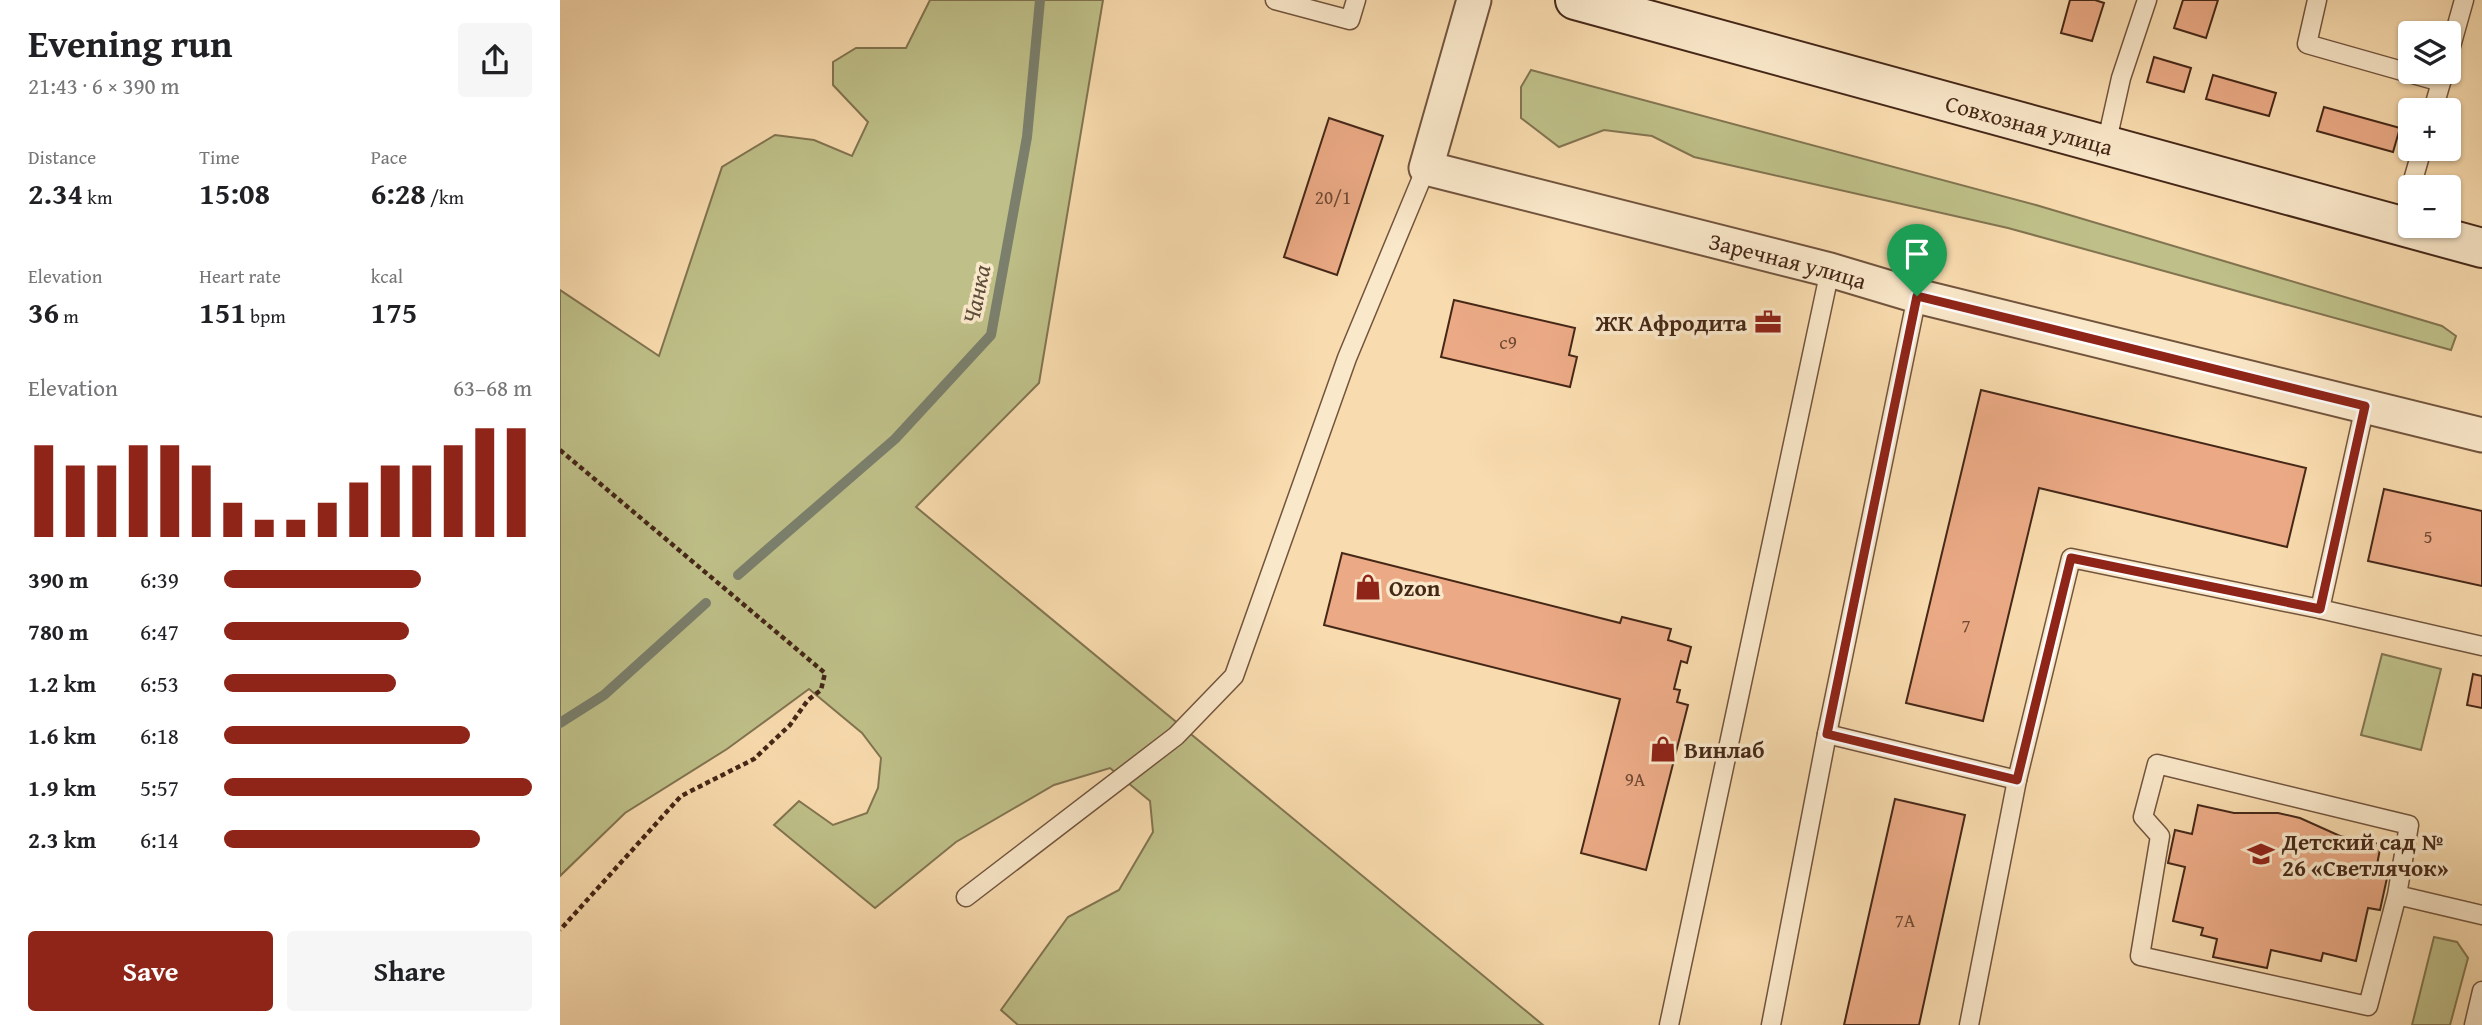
<!DOCTYPE html>
<meta charset="utf-8">
<style>
:root{--surface:#fff;--page:#f6f6f6;--text:#202124;--muted:#757577;--accent:#8f2418}
body{margin:0;font-family:"Gentium Book Plus",serif;background:var(--page);color:var(--text);height:100vh;display:flex;flex-direction:column;font-size:26px;white-space:nowrap}
*{box-sizing:border-box;margin:0}
p{font-size:23px;color:var(--muted)}
.icon{flex:none;width:38px;height:38px;fill:none;stroke:currentColor;stroke-width:2;stroke-linecap:round;stroke-linejoin:round}
.map{position:relative;flex:1;overflow:hidden}
.details{display:flex;flex-direction:column;background:var(--surface);width:560px}
.details>*{flex:none}
.controls{position:absolute;left:1838px;top:21px;display:grid;gap:14px}
.controls a{display:grid;place-items:center;width:63px;height:63px;border-radius:7px;background:var(--surface);box-shadow:0 2px 5px #0004;font-size:35px}
.pin{position:absolute;display:grid;place-items:center;width:60px;height:60px;color:#fff;margin:-72px -30px;border-radius:50% 50% 50% 0;rotate:-45deg;box-shadow:0 0 7px #0007}
.pin .icon{rotate:45deg}
.round{display:grid;place-items:center;flex:none;width:74px;height:74px;border-radius:7px;background:var(--page)}
.summary{display:flex;align-items:center;justify-content:space-between;height:119px;padding:0 28px}
h1{font-size:38px;font-weight:700;line-height:52px}
.metrics{display:grid;grid-template-columns:repeat(3,1fr);gap:10px;height:119px;padding:7px 28px}
.metrics div{display:grid;align-content:center}
.metrics b{font-size:30px;font-weight:700}
.metrics small{font-size:19px;font-weight:400}
.metrics p{font-size:19px}
.chart{height:196px;padding:14px 28px}
.chart p{display:flex;justify-content:space-between}
.chart svg{width:100%;height:126px;margin-top:7px;stroke:var(--accent);stroke-width:6}
.button{display:flex;gap:14px;margin-top:auto;padding:14px 28px}
.button a{flex:1;height:80px;border-radius:7px;background:var(--accent);color:#fff;font-size:28px;font-weight:700;line-height:80px;text-align:center}
.button a+a{background:var(--page);color:var(--text)}
ul{padding:0 28px;list-style:none;font-size:23px}
li{display:grid;grid-template-columns:112px 84px 1fr;align-items:center;height:52px}
li i{height:18px;border-radius:9px;background:var(--accent)}
main{display:flex;flex:1;min-height:0}
.map>svg:first-child{display:block}
.green{fill:#bfc089;stroke:#827450;stroke-width:2}
.lines{fill:none;stroke-linecap:round;stroke-linejoin:round}
.stream{stroke:#7b806d;stroke-width:10}
.building{fill:#ebaa85;stroke:#452717;stroke-width:2}
.lane-casing{stroke:#72543d;stroke-width:21}
.street-casing{stroke:#72543d;stroke-width:37}
.secondary-casing{stroke:#452717;stroke-width:42}
.path{stroke:#452717;stroke-width:4.5;stroke-dasharray:5 3.5;stroke-linecap:butt}
.lane{stroke:#fae8ca;stroke-width:18}
.street{stroke:#fae8ca;stroke-width:33}
.secondary{stroke:#fae8ca;stroke-width:38}
.route-casing{stroke:#fff;stroke-width:14}
.route{stroke:#8f2418;stroke-width:9}
.labels{text-anchor:middle;dominant-baseline:central;stroke-width:7;stroke-linejoin:round;paint-order:stroke}
.number-label{font-size:19px;fill:#6e4832}
.street-label{font-size:23px;fill:#452717;stroke:#fae8ca}
.poi-label{font-size:23px;font-weight:bold;fill:#452717;stroke:#fae8ca;text-anchor:start}
.water-label{font-size:24px;font-style:italic;fill:#5c4c3b;stroke:#fae8ca}
</style>
<main>
<section class="details">
<div class="summary"><div><h1>Evening run</h1><p>21:43 · 6 × 390 m</p></div><a class="round"><svg class="icon" aria-label="share" viewBox="0 0 24 24"><path d="M12 15V3M7 8l5-5 5 5M5 13v7h14v-7"/></svg></a></div>
<div class="metrics">
<div><p>Distance</p><b>2.34<small> km</small></b></div>
<div><p>Time</p><b>15:08</b></div>
<div><p>Pace</p><b>6:28<small> /km</small></b></div>
</div>
<div class="metrics">
<div><p>Elevation</p><b>36<small> m</small></b></div>
<div><p>Heart rate</p><b>151<small> bpm</small></b></div>
<div><p>kcal</p><b>175</b></div>
</div>
<div class="chart"><p><span>Elevation</span>63–68 m</p>
<svg viewBox="0 0 160 44" preserveAspectRatio="none"><path d="M5 44V12M15 44V19M25 44V19M35 44V12M45 44V12M55 44V19M65 44V32M75 44V38M85 44V38M95 44V32M105 44V25M115 44V19M125 44V19M135 44V12M145 44V6M155 44V6"/></svg>
</div>
<ul>
<li><b>390 m</b>6:39<i style="width:64%"></i></li>
<li><b>780 m</b>6:47<i style="width:60%"></i></li>
<li><b>1.2 km</b>6:53<i style="width:56%"></i></li>
<li><b>1.6 km</b>6:18<i style="width:80%"></i></li>
<li><b>1.9 km</b>5:57<i style="width:100%"></i></li>
<li><b>2.3 km</b>6:14<i style="width:83%"></i></li>
</ul>
<div class="button"><a>Save</a><a>Share</a></div>
</section>
<div class="map">
<svg width="1922" height="1025" viewBox="0 0 1922 1025">
<rect width="100%" height="100%" fill="#f8dbae"/>
<filter id="stains"><feTurbulence type="fractalNoise" baseFrequency=".00286" numOctaves="4"/><feColorMatrix values="0 0 0 0 .2 0 0 0 0 .09 0 0 0 0 .02 0 0 0 .5 -.17"/></filter>
<radialGradient id="worn" r=".72"><stop offset=".6" stop-color="#630" stop-opacity="0"/><stop offset="1" stop-color="#630" stop-opacity=".3"/></radialGradient>
<g class="green">
<path d="M 370,0 L 543,0 L 479,383 L 356,507 L 983,1025 L 458,1025 L 441,1010 L 508,917 L 559,890 L 593,832 L 590,801 L 550,768 L 494,785 L 396,842 L 315,908 L 214,825 L 239,801 L 273,825 L 307,813 L 318,788 L 321,758 L 302,733 L 249,689 L 167,749 L 65,813 L 0,876 L 0,290 L 99,356 L 162,167 L 215,135 L 254,140 L 292,156 L 308,122 L 273,85 L 273,62 L 296,48 L 346,48 Z"/>
<path d="M 971,70 L 1476,205 L 1882,326 L 1896,336 L 1891,350 L 1448,228 L 1134,157 L 1092,136 L 1044,130 L 999,147 L 961,118 L 961,87 Z"/>
<path d="M 1822,654 L 1881,669 L 1861,750 L 1801,735 Z"/>
<path d="M 1874,937 L 1897,942 L 1908,958 L 1890,1025 L 1852,1025 Z"/>
</g>
<g class="lines">
<g class="stream">
<path d="M 178,575 L 335,439 L 431,335 L 467,137 L 480,0"/>
<path d="M 0,723 L 44,695 L 146,603"/>
</g>
</g>
<g class="building">
<path d="M 1510,0 L 1535,0 L 1544,3 L 1532,41 L 1501,33 Z"/>
<path d="M 1623,0 L 1658,0 L 1646,38 L 1614,28 Z"/>
<path d="M 1594,57 L 1631,68 L 1624,92 L 1587,82 Z"/>
<path d="M 1653,75 L 1716,93 L 1709,116 L 1646,99 Z"/>
<path d="M 1764,107 L 1840,128 L 1833,152 L 1757,131 Z"/>
<path d="M 769,118 L 823,136 L 777,275 L 724,257 Z"/>
<path d="M 894,300 L 1015,328 L 1009,355 L 1017,357 L 1010,387 L 881,357 Z"/>
<path d="M 1421,390 L 1746,468 L 1727,547 L 1479,488 L 1423,721 L 1346,703 Z"/>
<path d="M 1824,489 L 1922,511 L 1922,586 L 1808,561 Z"/>
<path d="M 782,553 L 1060,623 L 1062,617 L 1111,629 L 1108,640 L 1131,647 L 1127,663 L 1121,661 L 1114,689 L 1120,690 L 1117,702 L 1128,705 L 1086,870 L 1021,853 L 1060,699 L 764,625 Z"/>
<path d="M 1913,674 L 1922,676 L 1922,708 L 1907,705 Z"/>
<path d="M 1335,799 L 1405,815 L 1359,1025 L 1284,1025 Z"/>
<path d="M 1638,805 L 1674,813 L 1718,813 L 1740,818 L 1780,836 L 1821,844 L 1815,875 L 1827,878 L 1820,910 L 1808,908 L 1796,961 L 1763,953 L 1761,961 L 1711,950 L 1707,968 L 1653,957 L 1657,939 L 1641,935 L 1643,928 L 1613,921 L 1625,867 L 1608,863 L 1615,830 L 1632,834 Z"/>
</g>
<g class="lines">
<g class="lane-casing">
<g id="lane">
<path d="M 715,0 L 790,20 L 796,0"/>
<path d="M 1757,0 L 1747,44 L 1881,82"/>
<path d="M 1888,57 L 1904,0"/>
<path d="M 1873,110 L 1884,72"/>
<path d="M 1546,145 L 1561,78 L 1587,0"/>
<path d="M 1851,187 L 1862,149"/>
<path d="M 1805,406 L 1760,609 L 1922,646"/>
<path d="M 1267,734 L 1457,780 L 1409,1025"/>
<path d="M 1457,780 L 1511,558 L 1760,609"/>
<path d="M 1837,895 L 1849,825 L 1597,764 L 1583,817 L 1600,836 L 1580,956 L 1808,1006 L 1837,895 L 1922,915"/>
<path d="M 406,897 L 616,736 L 674,676 L 787,358 L 866,168"/>
<path d="M 1109,1025 L 1270,270"/>
<path d="M 1211,1025 L 1267,734 L 1357,296"/>
<path d="M 1914,1025 L 1922,991"/>
</g>
</g>
<g class="street-casing">
<g id="street">
<path id="s1" d="M 914,0 L 866,168 L 1270,270 L 1357,296 L 1922,435"/>
</g>
</g>
<g class="secondary-casing">
<g id="secondary">
<path id="s2" d="M 1015,0 L 1922,248"/>
</g>
</g>
<path class="path" d="M 0,450 L 265,673 L 261,690 L 248,700 L 230,725 L 194,759 L 121,796 L 0,930"/>
<use href="#lane" class="lane"/>
<use href="#street" class="street"/>
<use href="#secondary" class="secondary"/>
</g>
<g class="lines">
<g class="route-casing">
<path id="route" d="M 1357,296 L 1805,406 L 1760,609 L 1511,558 L 1457,780 L 1267,734 Z"/>
</g>
<use href="#route" class="route"/>
</g>
<defs>
<g id="office-bare" transform="scale(2.1)"><path d="M-6-3h4V-5.5h4V-3h4V5H-6ZM-1-4.5V-3h2v-1.5ZM-6 0V1H6V0Z" fill="#8f2418" stroke="#fae8ca" stroke-width="2.5" paint-order="stroke"/></g>
<g id="shop-bare" transform="scale(2.1)"><path d="M-5-2.5h2.3a2.7 3.5 0 0 1 5.4 0H5L5.5 6h-11ZM-1.5-2.5h3a1.5 2.3 0 0 0-3 0Z" fill="#8f2418" stroke="#fae8ca" stroke-width="2.5" paint-order="stroke"/></g>
<g id="school-bare" transform="scale(2.1)"><path d="M0-5L7-2L0 1L-7-2ZM-4 1L0 2.5L4 1V4Q0 6-4 4Z" fill="#8f2418" stroke="#fae8ca" stroke-width="2.5" paint-order="stroke"/></g>
</defs>
<g fill-rule="evenodd">
<use href="#office-bare" x="1208" y="322"/>
<use href="#shop-bare" x="808" y="587"/>
<use href="#shop-bare" x="1103" y="749"/>
<use href="#school-bare" x="1701" y="854"/>
</g>
<g class="labels">
<g class="number-label">
<text x="773" y="197">20/1</text>
<text x="948" y="342">с9</text>
<text x="1868" y="536">5</text>
<text x="1406" y="625">7</text>
<text x="1075" y="779">9А</text>
<text x="1345" y="920">7А</text>
</g>
<g class="street-label">
<text stroke="none"><textPath href="#s2" startOffset="471">Совхозная улица</textPath></text>
<text stroke="none"><textPath href="#s1" startOffset="548">Заречная улица</textPath></text>
</g>
<g class="poi-label">
<text x="1187" y="322" text-anchor="end">ЖК Афродита</text>
<text x="829" y="587">Ozon</text>
<text x="1124" y="749">Винлаб</text>
<text x="1722" y="841">Детский сад №<tspan x="1722" dy="26">26 «Светлячок»</tspan></text>
</g>
<g class="water-label">
<text transform="translate(416 294) rotate(-78)">Чанка</text>
</g>
</g>
<rect width="100%" height="100%" filter="url(#stains)"/>
<rect width="100%" height="100%" fill="url(#worn)"/>
</svg>
<div class="controls">
<a><svg class="icon" aria-label="layers" viewBox="0 0 24 24"><path d="M12 4l9 5-9 5-9-5zM3 14l9 5 9-5"/></svg></a>
<a>+</a>
<a>−</a>
</div>
<div class="pin" style="left:1357px;top:296px;background:#1e9e55"><svg class="icon" aria-label="arrive" viewBox="0 0 24 24"><path d="M6 21V4h12l-3 4 3 4H6"/></svg></div>
</div>
</main>
